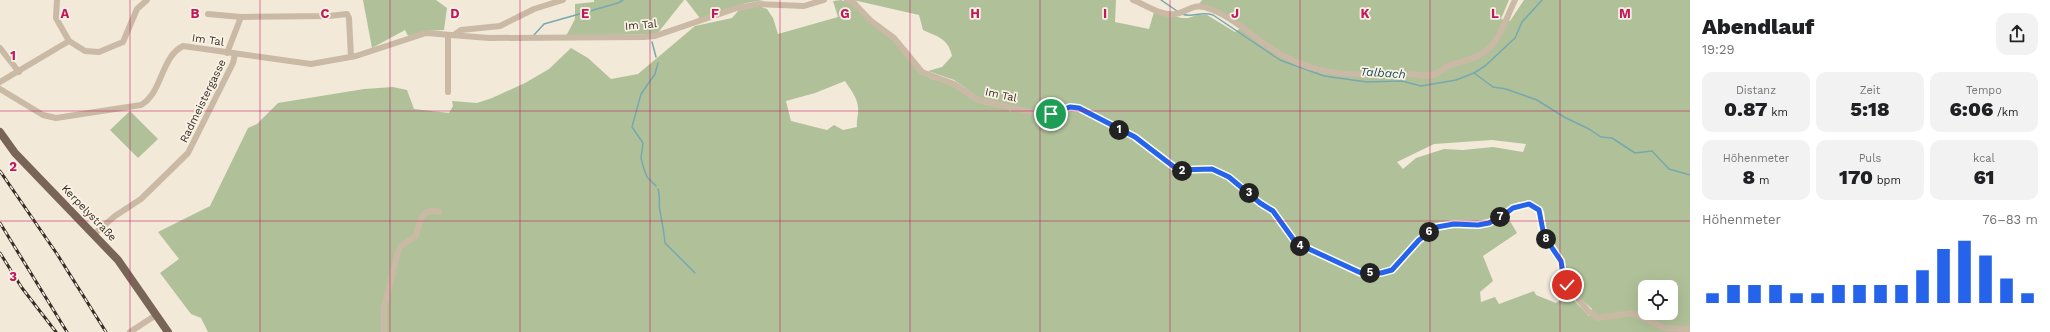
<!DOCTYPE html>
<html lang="de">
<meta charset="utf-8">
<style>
:root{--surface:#fff;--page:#f2f2f2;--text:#202124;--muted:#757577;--accent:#2563eb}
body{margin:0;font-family:"Work Sans",sans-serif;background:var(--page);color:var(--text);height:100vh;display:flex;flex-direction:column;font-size:15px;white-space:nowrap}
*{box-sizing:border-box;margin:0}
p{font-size:13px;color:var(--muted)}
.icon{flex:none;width:22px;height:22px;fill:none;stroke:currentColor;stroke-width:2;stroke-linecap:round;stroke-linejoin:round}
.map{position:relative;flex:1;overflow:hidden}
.panel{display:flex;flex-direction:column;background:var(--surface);width:360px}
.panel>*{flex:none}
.buttons{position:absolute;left:1638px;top:280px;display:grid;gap:8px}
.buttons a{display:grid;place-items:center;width:40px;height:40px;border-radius:8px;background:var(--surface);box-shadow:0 4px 16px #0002;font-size:20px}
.pin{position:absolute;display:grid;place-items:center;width:34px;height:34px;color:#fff;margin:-17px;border:2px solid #fff;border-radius:50%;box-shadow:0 1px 4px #0007}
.km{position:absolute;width:20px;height:20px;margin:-10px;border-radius:50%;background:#222;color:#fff;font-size:11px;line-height:20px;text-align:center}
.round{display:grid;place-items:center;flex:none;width:42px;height:42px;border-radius:12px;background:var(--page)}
.overview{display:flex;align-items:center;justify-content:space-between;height:68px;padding:0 12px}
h1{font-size:22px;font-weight:800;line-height:30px}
.figures{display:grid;grid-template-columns:repeat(3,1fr);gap:6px;height:68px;padding:4px 12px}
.figures div{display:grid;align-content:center;border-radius:10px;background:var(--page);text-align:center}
.figures b{font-size:20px;font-weight:800}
.figures small{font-size:11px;font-weight:400}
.figures p{font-size:11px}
.chart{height:112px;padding:8px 12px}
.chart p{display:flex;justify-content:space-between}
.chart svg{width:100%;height:72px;margin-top:4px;stroke:var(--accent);stroke-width:6}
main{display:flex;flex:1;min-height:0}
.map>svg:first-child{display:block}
.green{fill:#b0c199;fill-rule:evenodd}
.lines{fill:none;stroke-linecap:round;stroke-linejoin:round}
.stream{stroke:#77a8b0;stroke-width:1.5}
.minor{stroke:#cab9a5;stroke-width:6}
.major{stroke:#786557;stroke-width:8}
.rail-casing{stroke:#362d26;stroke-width:3}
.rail{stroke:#faf2e5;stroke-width:1.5;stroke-dasharray:4.5;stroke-linecap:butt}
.route-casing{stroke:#fff;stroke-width:8}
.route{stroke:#2563eb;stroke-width:5}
.grid{fill:none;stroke:#c2185b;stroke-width:1;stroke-opacity:0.55}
.labels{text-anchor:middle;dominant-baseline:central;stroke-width:3.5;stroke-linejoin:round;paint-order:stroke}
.street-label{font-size:11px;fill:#362d26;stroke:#faf2e5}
.water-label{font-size:12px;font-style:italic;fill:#1b4e58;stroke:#faf2e5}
.grid-label{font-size:13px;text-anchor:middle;font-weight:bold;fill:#c2185b;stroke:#faf2e5;stroke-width:3.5;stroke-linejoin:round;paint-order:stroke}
</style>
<main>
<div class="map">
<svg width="1690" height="332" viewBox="0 0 1690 332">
<rect width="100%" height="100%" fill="#f2e9d9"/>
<g class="green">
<path d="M 363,0 L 436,0 L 447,8 L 444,30 L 425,31 L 408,36 L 405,30 L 372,48 Z"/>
<path d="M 594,0 L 684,0 L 657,34 L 566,36 L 575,19 L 575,4 L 594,2 Z"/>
<path d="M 686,0 L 764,0 L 746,3 L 698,20 L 699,17 Z"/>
<path d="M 841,0 L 850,3 L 893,39 L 924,75 L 932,79 L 950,84 L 983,104 L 1008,109 L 1011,112 L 1010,106 L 981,99 L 954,80 L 928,71 L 942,67 L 952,56 C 948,38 938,37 923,30 L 919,15 L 853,0 L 1116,0 L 1115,22 L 1149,29 L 1154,12 L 1182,18 L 1188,18 L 1197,15 L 1207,15 L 1235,32 L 1242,27 L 1199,4 L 1202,0 L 1509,0 L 1501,19 L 1510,21 L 1524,0 L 1690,0 L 1690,332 L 208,332 L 201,318 L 191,314 L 160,273 L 179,259 L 158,232 L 210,206 L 248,128 L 257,124 L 278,103 L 364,89 L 393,87 L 407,90 L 414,109 L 449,113 L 453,106 L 452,101 L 477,103 L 492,98 L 525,83 L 549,69 L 571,48 L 588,58 L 611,79 L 638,74 L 695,26 L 732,18 L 739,10 L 759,6 L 767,9 L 773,18 L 778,34 L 838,17 L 833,1 ZM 845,81 C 850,89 857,97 858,107 C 859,114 856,120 857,127 L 843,130 L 834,125 L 827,130 L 791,121 L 786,101 L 815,93 ZM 1492,140 L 1526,144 L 1523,152 L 1493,147 L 1463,150 L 1444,149 L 1416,158 L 1403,169 L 1397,162 L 1434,144 ZM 1519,202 L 1536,204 L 1544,211 L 1547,234 L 1564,262 L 1566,278 L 1574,292 L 1592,309 L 1589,316 L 1569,295 L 1556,303 L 1536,295 L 1534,291 L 1499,304 L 1495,297 L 1481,302 L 1480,292 L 1493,281 L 1483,256 L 1517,233 L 1507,216 L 1467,227 L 1454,226 L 1434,231 L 1453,222 L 1477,223 L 1490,220 L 1510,206 ZM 1645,287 L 1671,287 L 1671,313 L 1645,313 Z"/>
<path d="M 130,111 L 158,139 L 138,158 L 110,130 Z"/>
</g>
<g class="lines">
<g class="stream">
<path d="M 1161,0 L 1177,11"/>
<path d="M 1182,14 C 1192,18 1201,11 1213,15 L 1280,60 L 1324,76 L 1367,82 L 1402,81 L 1421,86 L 1456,80 L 1474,73 L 1493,87 L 1506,89 L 1537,100 L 1564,117 L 1589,129 L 1601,137 L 1612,138 L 1635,153 L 1652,151 L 1669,169 L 1690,175"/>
<path d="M 534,35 L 544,24 L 618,3 L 623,0"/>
<path d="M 652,42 L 656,57"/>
<path d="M 1474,73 L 1485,66 L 1515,38 L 1522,22 L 1542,0"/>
<path d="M 656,186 L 647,177 L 644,169 L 641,158 L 643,143 L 632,127 L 641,94 L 655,74 L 658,63"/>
<path d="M 658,189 C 661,197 658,203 660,211 C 662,222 664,232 665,243 L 695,273"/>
</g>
<g class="minor">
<path d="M 57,0 L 56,18 L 69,41 L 85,51 L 99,52 L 123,42 L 137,9 L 147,0"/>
<path d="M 847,0 L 853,2 L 871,21 L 894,38 L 922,72 L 954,84 L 978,100 L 1036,113 L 1051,114 L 1070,107 L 1079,108 L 1135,137 L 1178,170 L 1187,171 L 1205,168 L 1220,172 L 1273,211 L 1296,243 L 1361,273 L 1381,273 L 1392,270 L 1419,240 L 1437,227 L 1454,224 L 1478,225 L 1489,223 L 1505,215 L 1513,208 L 1529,204 L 1539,210 L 1544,236 L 1561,261 L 1564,280 L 1567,285 L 1588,311 L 1598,318 L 1632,313 L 1665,328 L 1690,329"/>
<path d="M 1133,0 C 1146,5 1161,16 1175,14 C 1188,12 1192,3 1207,8 C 1236,17 1258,43 1284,56 C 1324,78 1362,75 1405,74 C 1414,74 1424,77 1432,75 C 1439,74 1444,67 1451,65 C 1464,61 1476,59 1487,50 C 1501,38 1507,16 1515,0"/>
<path d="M 208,14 L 241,17"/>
<path d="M 454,35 L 461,30 L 500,26 L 534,9 L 563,0"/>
<path d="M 0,48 L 19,72"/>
<path d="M 227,53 L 241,17 L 329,16 L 347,14 L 349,18 L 351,57"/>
<path d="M 0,82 L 69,41"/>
<path d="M 0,89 L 43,115 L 56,118 L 141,105 C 163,92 160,58 183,46 L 311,64 L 356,56 L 426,33 L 489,38 L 644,37 L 655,36 L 737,8 L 759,4 L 804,6 L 824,0"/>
<path d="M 448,92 L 448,35"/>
<path d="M 94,234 L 115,216 L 141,199 L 188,153 L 233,63 L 235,54"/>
<path d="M 130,332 L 156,315"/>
<path d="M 384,332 L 384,308 L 398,252 L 401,246 L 416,236 C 420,221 421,207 439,212"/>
</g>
<path class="major" d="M 0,132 L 15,153 L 118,260 L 168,332"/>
<g class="rail-casing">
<g id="rail">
<path d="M 0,171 L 57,254 L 106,332"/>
<path d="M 0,223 L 67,332"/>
<path d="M 0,253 L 22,288 L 56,332"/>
</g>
</g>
<use href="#rail" class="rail"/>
</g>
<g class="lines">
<g class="route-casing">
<path id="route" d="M 1051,114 L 1070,107 L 1079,108 L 1135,137 L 1178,170 L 1212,169 L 1229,177 L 1260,203 L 1273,211 L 1296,243 L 1361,273 L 1381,273 L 1392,270 L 1419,240 L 1437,227 L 1454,224 L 1478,225 L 1489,223 L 1505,214 L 1513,208 L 1529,204 L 1539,210 L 1544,236 L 1561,261 L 1564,280 L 1567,285"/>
</g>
<use href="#route" class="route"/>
</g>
<path class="grid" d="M 130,0 L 130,332M 260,0 L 260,332M 390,0 L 390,332M 520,0 L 520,332M 650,0 L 650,332M 780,0 L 780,332M 910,0 L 910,332M 1040,0 L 1040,332M 1170,0 L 1170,332M 1300,0 L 1300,332M 1430,0 L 1430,332M 1560,0 L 1560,332M 0,111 L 1690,111M 0,221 L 1690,221"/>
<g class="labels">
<g class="street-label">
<text transform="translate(641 25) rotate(-5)">Im Tal</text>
<text transform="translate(208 40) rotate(8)">Im Tal</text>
<text transform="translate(1001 95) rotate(12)">Im Tal</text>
<text transform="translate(203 101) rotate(-64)">Radmeistergasse</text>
<text transform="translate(89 213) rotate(46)">Kerpelystraße</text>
</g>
<g class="water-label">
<text transform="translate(1383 73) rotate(4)">Talbach</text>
</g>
</g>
<g class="grid-label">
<text x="65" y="18">A</text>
<text x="195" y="18">B</text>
<text x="325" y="18">C</text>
<text x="455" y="18">D</text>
<text x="585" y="18">E</text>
<text x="715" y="18">F</text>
<text x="845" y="18">G</text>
<text x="975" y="18">H</text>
<text x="1105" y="18">I</text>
<text x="1235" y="18">J</text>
<text x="1365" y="18">K</text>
<text x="1495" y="18">L</text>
<text x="1625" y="18">M</text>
<text x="13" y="60">1</text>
<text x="13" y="171">2</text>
<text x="13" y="281">3</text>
</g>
</svg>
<div class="buttons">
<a><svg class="icon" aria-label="locate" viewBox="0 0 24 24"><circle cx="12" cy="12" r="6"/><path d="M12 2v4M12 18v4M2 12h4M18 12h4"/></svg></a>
</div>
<div class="pin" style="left:1051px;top:114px;background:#1e9e55"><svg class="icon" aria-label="arrive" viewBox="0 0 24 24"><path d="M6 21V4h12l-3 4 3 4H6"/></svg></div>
<div class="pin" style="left:1567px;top:285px;background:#d93025"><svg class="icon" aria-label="check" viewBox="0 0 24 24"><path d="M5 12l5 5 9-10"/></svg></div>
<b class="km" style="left:1119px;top:130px">1</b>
<b class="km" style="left:1182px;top:171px">2</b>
<b class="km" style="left:1249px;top:193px">3</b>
<b class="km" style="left:1300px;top:246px">4</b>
<b class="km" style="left:1370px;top:273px">5</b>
<b class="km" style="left:1429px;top:232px">6</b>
<b class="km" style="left:1500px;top:217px">7</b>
<b class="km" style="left:1546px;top:239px">8</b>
</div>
<section class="panel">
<div class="overview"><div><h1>Abendlauf</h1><p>19:29</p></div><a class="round"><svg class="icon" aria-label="share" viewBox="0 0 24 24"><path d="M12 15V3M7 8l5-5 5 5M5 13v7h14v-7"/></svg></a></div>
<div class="figures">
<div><p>Distanz</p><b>0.87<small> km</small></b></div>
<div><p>Zeit</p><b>5:18</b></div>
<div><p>Tempo</p><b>6:06<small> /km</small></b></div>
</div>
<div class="figures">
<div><p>Höhenmeter</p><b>8<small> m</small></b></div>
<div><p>Puls</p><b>170<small> bpm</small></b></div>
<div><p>kcal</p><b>61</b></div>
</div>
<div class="chart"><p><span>Höhenmeter</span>76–83 m</p>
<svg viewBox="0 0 160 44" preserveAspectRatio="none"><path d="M5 44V38M15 44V33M25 44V33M35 44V33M45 44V38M55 44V38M65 44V33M75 44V33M85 44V33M95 44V33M105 44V24M115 44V11M125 44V6M135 44V15M145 44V29M155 44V38"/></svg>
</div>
</section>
</main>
